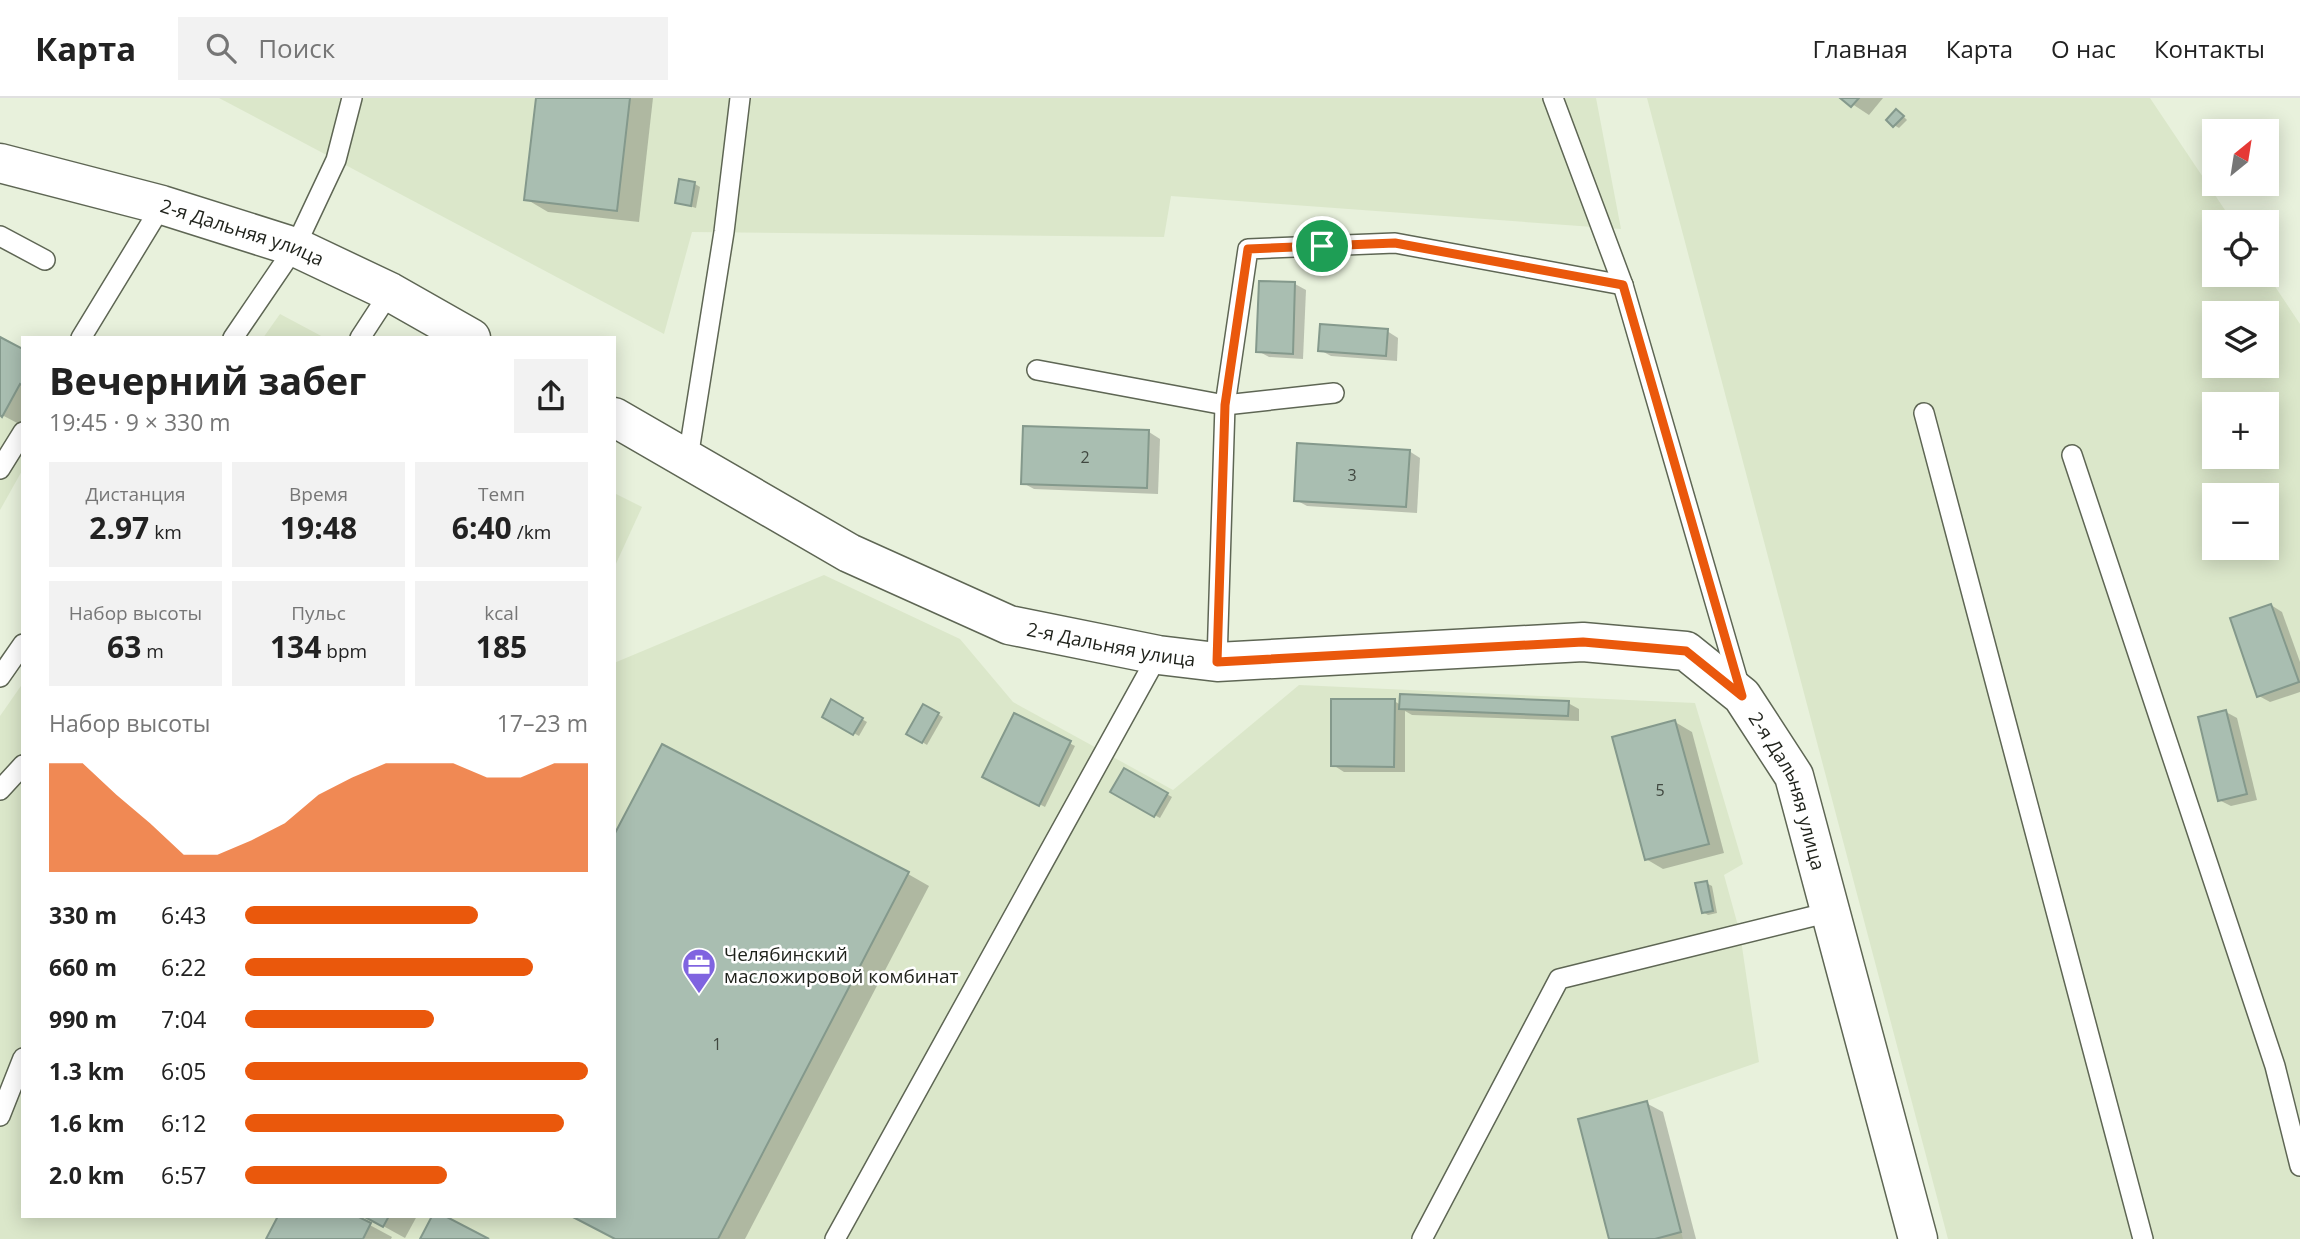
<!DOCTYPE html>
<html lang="ru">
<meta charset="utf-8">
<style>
:root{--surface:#fff;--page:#f2f2f2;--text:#222;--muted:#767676;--line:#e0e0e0;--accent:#ea580c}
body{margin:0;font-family:"Open Sans",sans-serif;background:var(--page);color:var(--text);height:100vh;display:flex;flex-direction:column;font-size:26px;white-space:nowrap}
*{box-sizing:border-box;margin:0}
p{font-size:23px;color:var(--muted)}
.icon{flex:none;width:38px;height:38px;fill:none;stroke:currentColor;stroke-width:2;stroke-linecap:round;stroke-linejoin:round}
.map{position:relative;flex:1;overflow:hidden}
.details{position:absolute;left:21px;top:238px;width:595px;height:882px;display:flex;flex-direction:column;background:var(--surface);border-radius:0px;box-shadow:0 4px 18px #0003}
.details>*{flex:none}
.needle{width:46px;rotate:30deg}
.fabs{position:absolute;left:2202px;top:21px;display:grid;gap:14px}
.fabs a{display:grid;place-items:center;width:77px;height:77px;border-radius:0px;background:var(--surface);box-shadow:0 4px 18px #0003;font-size:35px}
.pin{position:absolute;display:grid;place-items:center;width:60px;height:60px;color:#fff;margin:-30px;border:4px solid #fff;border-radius:50%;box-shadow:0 2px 7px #0007}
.round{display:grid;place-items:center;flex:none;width:74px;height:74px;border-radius:0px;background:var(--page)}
.headline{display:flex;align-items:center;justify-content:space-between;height:119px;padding:0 28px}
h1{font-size:38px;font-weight:700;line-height:52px}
.stats{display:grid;grid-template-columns:repeat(3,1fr);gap:10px;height:119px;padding:7px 28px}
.stats div{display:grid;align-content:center;border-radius:0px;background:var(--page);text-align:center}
.stats b{font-size:30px;font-weight:700}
.stats small{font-size:19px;font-weight:400}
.stats p{font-size:19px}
.chart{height:196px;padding:14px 28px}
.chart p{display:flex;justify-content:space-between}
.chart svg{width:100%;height:126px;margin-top:7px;fill:var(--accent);opacity:.7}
ul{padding:0 28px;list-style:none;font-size:23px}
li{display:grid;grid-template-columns:112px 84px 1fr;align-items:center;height:52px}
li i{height:18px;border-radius:9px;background:var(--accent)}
header{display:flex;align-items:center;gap:42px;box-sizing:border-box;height:98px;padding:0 35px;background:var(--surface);border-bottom:2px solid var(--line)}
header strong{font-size:33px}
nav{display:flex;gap:38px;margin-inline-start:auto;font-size:24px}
.search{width:490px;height:63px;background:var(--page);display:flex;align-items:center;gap:18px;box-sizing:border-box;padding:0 24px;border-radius:0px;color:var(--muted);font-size:26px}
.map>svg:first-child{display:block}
.built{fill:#dbe7ca;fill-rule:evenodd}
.shadow{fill:#0003}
.building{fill:#a9beb1;stroke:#84998c;stroke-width:2}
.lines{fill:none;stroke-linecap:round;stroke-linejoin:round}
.lane-casing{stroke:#5e6654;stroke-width:22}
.street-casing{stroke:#5e6654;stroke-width:41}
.lane{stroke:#fff;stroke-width:19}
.street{stroke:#fff;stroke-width:38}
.route-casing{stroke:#fff;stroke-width:14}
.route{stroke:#ea580c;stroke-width:9}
.labels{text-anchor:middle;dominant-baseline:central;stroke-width:5;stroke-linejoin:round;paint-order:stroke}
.number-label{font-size:16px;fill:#414840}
.street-label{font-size:19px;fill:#1e211a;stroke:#fff}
.poi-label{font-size:19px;fill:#1e211a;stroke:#fff;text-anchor:start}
</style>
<header>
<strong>Карта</strong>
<div class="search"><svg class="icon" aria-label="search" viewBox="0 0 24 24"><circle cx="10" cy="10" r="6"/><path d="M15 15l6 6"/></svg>Поиск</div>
<nav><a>Главная</a><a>Карта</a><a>О нас</a><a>Контакты</a></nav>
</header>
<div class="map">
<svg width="2300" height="1141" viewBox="0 0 2300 1141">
<rect width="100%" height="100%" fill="#e8f1dc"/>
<g class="built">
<path d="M 219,0 L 1596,0 L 1621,131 L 1171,98 L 1164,139 L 692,134 L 664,236 Z"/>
<path d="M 1647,0 L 2150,0 L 2233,124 L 2214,124 L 2214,177 L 2266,177 L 2266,175 L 2300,226 L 2300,1141 L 1948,1141 ZM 2214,215 L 2266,215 L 2266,268 L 2214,268 ZM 2214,306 L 2266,306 L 2266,359 L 2214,359 ZM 2214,397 L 2266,397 L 2266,450 L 2214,450 Z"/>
<path d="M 280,216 L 325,240 L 263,240 Z"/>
<path d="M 0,238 L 23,251 L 23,371 L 0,412 Z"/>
<path d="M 614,395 L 642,409 L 614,470 Z"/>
<path d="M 824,477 L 960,541 L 1013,604 L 1173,692 L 1299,587 L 1695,605 L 1743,766 L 1724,777 L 1740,835 L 1759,964 L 1647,1003 L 1683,1141 L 0,1141 L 0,618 L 23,585 L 23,1118 L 614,1118 L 614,565 Z"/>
</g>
<g class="shadow">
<path d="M 538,0 L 653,0 L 639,124 L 548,114 L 526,101 Z"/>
<path d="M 1843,0 L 1883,0 L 1869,17 Z"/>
<path d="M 1901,16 L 1907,22 L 1899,30 L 1894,27 Z"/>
<path d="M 695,86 L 700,89 L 696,110 L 676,104 Z"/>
<path d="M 1295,186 L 1306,192 L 1303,261 L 1269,259 L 1258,253 Z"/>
<path d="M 1387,233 L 1398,240 L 1397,263 L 1331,258 L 1320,252 Z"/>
<path d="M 0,241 L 23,253 L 23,328 L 0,316 Z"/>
<path d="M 1149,334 L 1160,341 L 1158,396 L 1034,391 L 1023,385 Z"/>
<path d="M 1409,353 L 1420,360 L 1417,415 L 1307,408 L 1296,402 Z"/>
<path d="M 2271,507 L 2282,514 L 2300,564 L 2300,594 L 2270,604 L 2259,598 Z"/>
<path d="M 1394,603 L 1401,607 L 1568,605 L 1579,611 L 1579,623 L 1412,617 L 1405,613 L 1405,674 L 1344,674 L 1333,667 Z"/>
<path d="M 832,604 L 867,624 L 859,638 L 824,618 Z"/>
<path d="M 924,608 L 943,619 L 927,647 L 908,635 Z"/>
<path d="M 2226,614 L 2237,620 L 2257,702 L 2231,708 L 2219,702 Z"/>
<path d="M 1014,617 L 1075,648 L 1045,709 L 984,678 Z"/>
<path d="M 1675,624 L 1692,634 L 1724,755 L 1663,771 L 1646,761 Z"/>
<path d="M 1125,672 L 1172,699 L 1160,720 L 1112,694 Z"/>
<path d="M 908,776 L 929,788 L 745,1141 L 616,1141 L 614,1118 Z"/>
<path d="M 1706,785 L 1712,788 L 1717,815 L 1708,817 L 1703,814 Z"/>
<path d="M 1646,1005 L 1663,1014 L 1696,1141 L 1611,1141 Z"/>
<path d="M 353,1118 L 392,1139 L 391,1141 L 268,1141 Z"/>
<path d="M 365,1118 L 417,1118 L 405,1140 Z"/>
</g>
<g class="building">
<path d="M 536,0 L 630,0 L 617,113 L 524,102 Z"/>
<path d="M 1840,0 L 1859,0 L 1851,9 Z"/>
<path d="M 1896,11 L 1904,18 L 1893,29 L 1886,22 Z"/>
<path d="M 679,81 L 695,84 L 691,108 L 675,105 Z"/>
<path d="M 1259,183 L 1295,184 L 1293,256 L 1256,254 Z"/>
<path d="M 1320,226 L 1388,231 L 1386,258 L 1318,253 Z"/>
<path d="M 0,239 L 23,251 L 23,288 L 20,286 L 2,319 L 0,317 Z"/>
<path d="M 1023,328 L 1149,332 L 1147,390 L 1021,386 Z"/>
<path d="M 1297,345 L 1410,352 L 1406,409 L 1294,403 Z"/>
<path d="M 2271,506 L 2299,584 L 2257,599 L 2230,520 Z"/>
<path d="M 1400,596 L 1569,603 L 1568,618 L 1399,611 Z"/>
<path d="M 831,601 L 863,620 L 853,637 L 822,619 Z"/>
<path d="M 1331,601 L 1395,601 L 1394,669 L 1331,668 Z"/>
<path d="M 923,606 L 939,615 L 922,645 L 906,636 Z"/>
<path d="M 2226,612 L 2247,696 L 2218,703 L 2198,619 Z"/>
<path d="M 1014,615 L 1071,643 L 1039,708 L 982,679 Z"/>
<path d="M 1675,622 L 1709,746 L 1645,762 L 1612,639 Z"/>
<path d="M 662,646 L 909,774 L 718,1141 L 615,1141 L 571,1118 L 614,1118 L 614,737 Z"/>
<path d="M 1124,670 L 1168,695 L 1154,719 L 1110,694 Z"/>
<path d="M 1707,783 L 1713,813 L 1702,815 L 1695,785 Z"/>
<path d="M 1647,1003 L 1681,1134 L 1655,1141 L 1609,1141 L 1578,1021 Z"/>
<path d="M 278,1118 L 357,1118 L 371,1125 L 363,1141 L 266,1141 Z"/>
<path d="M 363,1118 L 389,1118 L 383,1129 Z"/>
<path d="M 432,1118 L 445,1118 L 489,1141 L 420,1141 Z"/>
</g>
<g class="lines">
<g class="lane-casing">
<g id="lane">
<path d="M 1553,0 L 1623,187 L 1740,590"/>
<path d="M 0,138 L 45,162"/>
<path d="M 81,240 L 162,107"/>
<path d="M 233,240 L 295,149 L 336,62 L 352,0"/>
<path d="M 360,240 L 390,194"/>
<path d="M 1037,272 L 1225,307 L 1334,295"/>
<path d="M 1924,315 L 2143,1141"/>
<path d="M 2072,357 L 2275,968 L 2300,1068"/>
<path d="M 688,360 L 724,134 L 740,0"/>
<path d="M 0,371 L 23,334"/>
<path d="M 1217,564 L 1225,307 L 1248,151 L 1395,145 L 1623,187"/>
<path d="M 0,579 L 23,546"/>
<path d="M 0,692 L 23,667"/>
<path d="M 0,1018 L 23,960"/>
<path d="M 835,1141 L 1158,557"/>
<path d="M 1422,1141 L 1559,881 L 1830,814"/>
</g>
</g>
<g class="street-casing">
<g id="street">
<path id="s1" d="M 0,65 L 162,107 L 295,149 L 390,194 L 471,240"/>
<path id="s2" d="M 614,319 L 849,455 L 1009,527 L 1158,557 L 1217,564 L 1583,544 L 1686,553 L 1742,598 L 1794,678 L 1918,1141"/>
</g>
</g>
<use href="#lane" class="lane"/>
<use href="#street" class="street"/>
</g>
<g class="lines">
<g class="route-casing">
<path id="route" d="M 1395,145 L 1623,187 L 1742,598 L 1686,553 L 1583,544 L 1217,564 L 1225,307 L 1248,151 Z"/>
</g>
<use href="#route" class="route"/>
</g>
<defs>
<g id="office-pin" transform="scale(1.75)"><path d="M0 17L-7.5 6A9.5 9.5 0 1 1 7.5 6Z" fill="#8064e0" stroke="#fff"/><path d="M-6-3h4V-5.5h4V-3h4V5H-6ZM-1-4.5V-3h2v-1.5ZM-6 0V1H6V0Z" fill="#fff"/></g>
</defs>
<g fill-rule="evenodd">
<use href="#office-pin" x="699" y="867"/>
</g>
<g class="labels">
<g class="number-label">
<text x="1085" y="359">2</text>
<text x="1352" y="377">3</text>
<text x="1660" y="692">5</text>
<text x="717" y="946">1</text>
</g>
<g class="street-label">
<text stroke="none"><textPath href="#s1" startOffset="252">2-я Дальняя улица</textPath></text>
<text stroke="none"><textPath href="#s2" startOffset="551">2-я Дальняя улица</textPath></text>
<text stroke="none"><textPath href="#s2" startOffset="1307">2-я Дальняя улица</textPath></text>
</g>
<g class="poi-label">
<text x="724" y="856">Челябинский<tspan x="724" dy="22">масложировой комбинат</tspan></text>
</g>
</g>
</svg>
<div class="fabs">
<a><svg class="needle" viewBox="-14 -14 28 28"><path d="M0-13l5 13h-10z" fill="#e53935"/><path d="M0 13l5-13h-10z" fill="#767676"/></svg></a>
<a><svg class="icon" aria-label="locate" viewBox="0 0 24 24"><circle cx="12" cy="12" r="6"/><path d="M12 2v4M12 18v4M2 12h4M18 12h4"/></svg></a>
<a><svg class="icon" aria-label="layers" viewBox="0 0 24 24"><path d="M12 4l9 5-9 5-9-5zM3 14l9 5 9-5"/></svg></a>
<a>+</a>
<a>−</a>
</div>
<div class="pin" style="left:1322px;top:148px;background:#1e9e55"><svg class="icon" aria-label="arrive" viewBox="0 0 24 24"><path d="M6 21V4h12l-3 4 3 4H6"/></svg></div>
<section class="details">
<div class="headline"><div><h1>Вечерний забег</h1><p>19:45 · 9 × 330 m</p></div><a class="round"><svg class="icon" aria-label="share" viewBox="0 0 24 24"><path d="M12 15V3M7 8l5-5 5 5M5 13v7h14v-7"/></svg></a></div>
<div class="stats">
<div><p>Дистанция</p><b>2.97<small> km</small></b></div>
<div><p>Время</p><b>19:48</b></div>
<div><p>Темп</p><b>6:40<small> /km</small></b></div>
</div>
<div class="stats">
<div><p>Набор высоты</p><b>63<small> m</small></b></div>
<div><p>Пульс</p><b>134<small> bpm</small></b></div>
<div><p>kcal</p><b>185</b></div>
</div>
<div class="chart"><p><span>Набор высоты</span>17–23 m</p>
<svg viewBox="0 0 160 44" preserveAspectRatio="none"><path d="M0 44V6L10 6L20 17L30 27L40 38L50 38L60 33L70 27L80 17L90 11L100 6L110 6L120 6L130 11L140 11L150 6L160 6V44z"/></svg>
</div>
<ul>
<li><b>330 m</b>6:43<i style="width:68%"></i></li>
<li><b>660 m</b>6:22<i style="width:84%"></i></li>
<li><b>990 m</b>7:04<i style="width:55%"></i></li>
<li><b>1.3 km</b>6:05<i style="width:100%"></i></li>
<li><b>1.6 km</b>6:12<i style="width:93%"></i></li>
<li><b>2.0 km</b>6:57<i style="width:59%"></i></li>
</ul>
</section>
</div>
